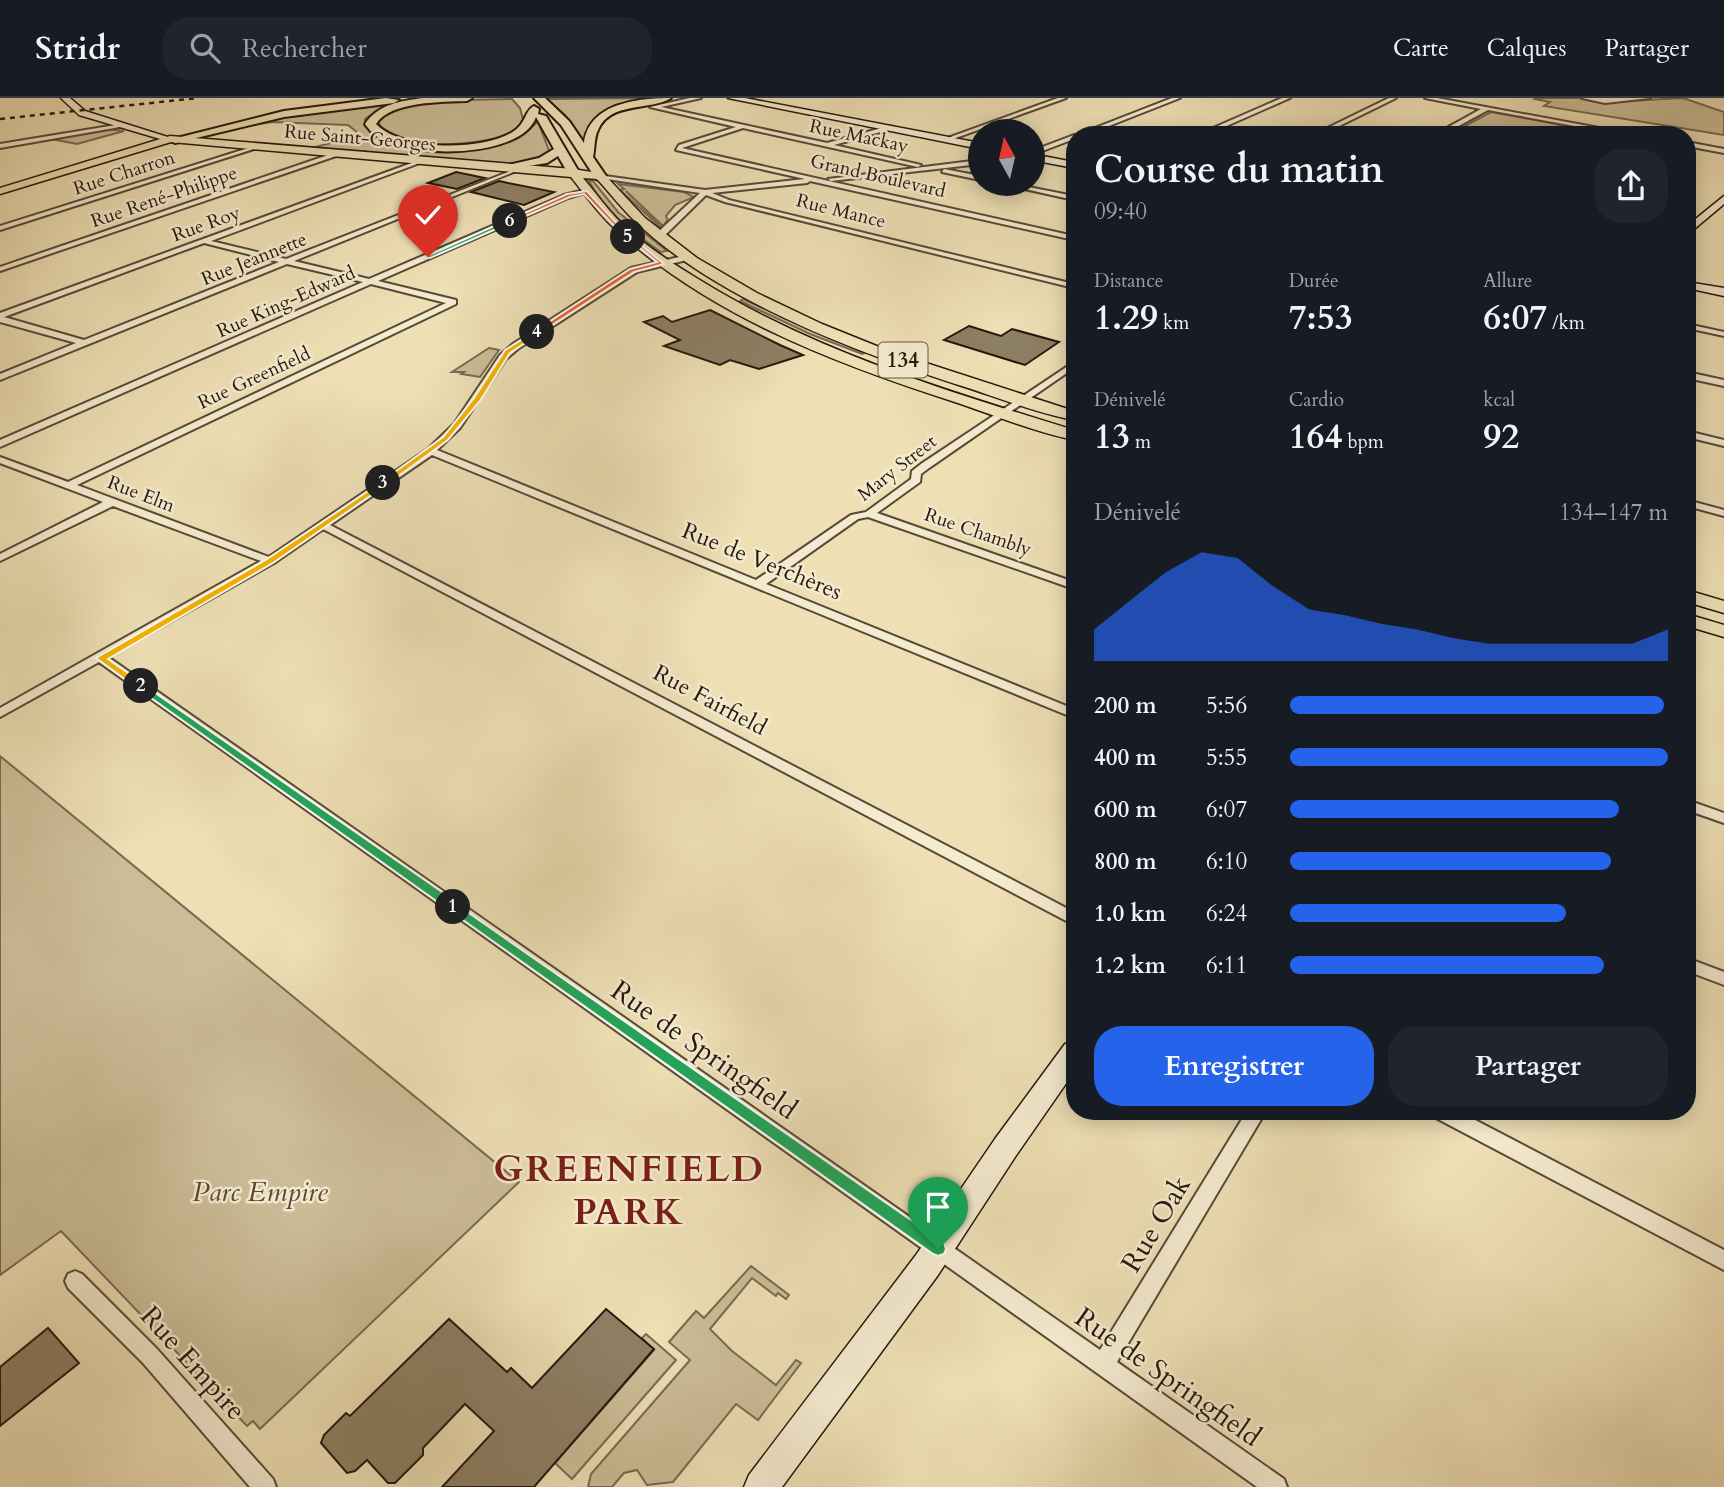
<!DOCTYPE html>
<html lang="fr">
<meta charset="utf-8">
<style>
:root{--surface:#171b24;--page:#20242c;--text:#f1f3f6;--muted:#9ea1a6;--line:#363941;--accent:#2563eb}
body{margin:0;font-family:Cardo,serif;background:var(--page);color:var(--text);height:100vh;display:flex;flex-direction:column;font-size:26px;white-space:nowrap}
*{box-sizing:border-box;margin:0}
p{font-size:23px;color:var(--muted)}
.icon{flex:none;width:38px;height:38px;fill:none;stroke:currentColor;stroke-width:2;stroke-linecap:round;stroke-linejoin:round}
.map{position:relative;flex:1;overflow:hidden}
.panel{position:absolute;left:1066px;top:28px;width:630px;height:994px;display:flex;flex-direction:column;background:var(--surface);border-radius:28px;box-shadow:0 4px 18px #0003}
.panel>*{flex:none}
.needle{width:46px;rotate:352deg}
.controls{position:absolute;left:968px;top:21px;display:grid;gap:14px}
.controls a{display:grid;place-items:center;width:77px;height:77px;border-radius:50%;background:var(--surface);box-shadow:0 4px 18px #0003;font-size:35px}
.pin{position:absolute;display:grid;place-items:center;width:60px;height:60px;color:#fff;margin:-72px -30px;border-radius:50% 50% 50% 0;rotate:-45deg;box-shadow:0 0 7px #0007}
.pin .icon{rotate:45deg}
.km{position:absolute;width:35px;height:35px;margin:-18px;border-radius:50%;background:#222;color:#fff;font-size:19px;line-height:35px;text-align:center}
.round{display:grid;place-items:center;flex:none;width:74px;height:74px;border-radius:28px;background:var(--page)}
.summary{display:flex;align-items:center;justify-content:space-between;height:119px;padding:0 28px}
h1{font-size:38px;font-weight:700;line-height:52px}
.metrics{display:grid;grid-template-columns:repeat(3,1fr);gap:10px;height:119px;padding:7px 28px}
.metrics div{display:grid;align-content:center}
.metrics b{font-size:35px;font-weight:700}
.metrics small{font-size:19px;font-weight:400}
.metrics p{font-size:19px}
.chart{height:196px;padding:14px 28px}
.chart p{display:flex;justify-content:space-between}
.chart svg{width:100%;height:126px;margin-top:7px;fill:var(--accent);opacity:.7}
.cta{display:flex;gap:14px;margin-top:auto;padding:14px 28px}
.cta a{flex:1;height:80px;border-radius:28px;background:var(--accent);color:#fff;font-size:28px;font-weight:700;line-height:80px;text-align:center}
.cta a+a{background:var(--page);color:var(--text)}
ul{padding:0 28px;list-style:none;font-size:23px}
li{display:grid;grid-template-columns:112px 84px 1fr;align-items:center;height:52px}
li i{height:18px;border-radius:9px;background:var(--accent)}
header{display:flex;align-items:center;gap:42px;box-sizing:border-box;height:98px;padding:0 35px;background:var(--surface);border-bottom:2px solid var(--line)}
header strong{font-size:33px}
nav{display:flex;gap:38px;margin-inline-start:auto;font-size:24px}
.search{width:490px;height:63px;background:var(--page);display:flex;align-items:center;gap:18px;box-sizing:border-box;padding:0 24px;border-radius:28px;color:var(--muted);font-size:26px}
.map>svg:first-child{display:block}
.green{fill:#ccbd98;stroke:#786a52;stroke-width:2}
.building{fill:#8d7f64;stroke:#24180c;stroke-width:2}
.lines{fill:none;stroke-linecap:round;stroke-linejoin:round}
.street-casing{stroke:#564a36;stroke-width:4}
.secondary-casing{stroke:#24180c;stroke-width:3}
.primary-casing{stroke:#24180c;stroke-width:3}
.highway-casing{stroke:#24180c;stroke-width:4}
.street{fill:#f4eacf;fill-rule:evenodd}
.secondary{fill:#f4eacf;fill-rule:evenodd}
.primary{fill:#eedfb5;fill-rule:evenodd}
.highway{fill:#eedfb5;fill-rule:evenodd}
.rail{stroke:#24180c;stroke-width:2.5;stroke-dasharray:5 5;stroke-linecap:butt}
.split-1{fill:#22a559;stroke:#fff;stroke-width:2}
.split-2{fill:#22a559;stroke:#fff;stroke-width:2}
.split-3{fill:#f5b400;stroke:#fff;stroke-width:2}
.split-4{fill:#f5b400;stroke:#fff;stroke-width:2}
.split-5{fill:#f0652b;stroke:#fff;stroke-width:2}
.split-6{fill:#f0652b;stroke:#fff;stroke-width:2}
.split-7{fill:#22a559;stroke:#fff;stroke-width:2}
.labels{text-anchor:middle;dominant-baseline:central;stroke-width:5;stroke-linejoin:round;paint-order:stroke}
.far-street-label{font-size:19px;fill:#24180c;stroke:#f4eacf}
.shield{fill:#f4eacf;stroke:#625746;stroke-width:2}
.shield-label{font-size:21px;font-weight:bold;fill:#24180c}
.street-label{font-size:23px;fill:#24180c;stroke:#f4eacf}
.near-street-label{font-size:28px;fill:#24180c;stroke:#f4eacf}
.near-park-label{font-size:28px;font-style:italic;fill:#564a36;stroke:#f4eacf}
.near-district-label{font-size:37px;font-weight:bold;letter-spacing:2px;fill:#7a1f14;stroke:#f4eacf}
</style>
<header>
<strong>Stridr</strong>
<div class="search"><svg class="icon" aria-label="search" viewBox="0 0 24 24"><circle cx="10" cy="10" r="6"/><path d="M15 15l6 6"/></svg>Rechercher</div>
<nav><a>Carte</a><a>Calques</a><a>Partager</a></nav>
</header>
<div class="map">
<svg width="1724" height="1389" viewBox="0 0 1724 1389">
<rect width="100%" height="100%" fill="#eedfb5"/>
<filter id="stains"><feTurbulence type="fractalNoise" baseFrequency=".00286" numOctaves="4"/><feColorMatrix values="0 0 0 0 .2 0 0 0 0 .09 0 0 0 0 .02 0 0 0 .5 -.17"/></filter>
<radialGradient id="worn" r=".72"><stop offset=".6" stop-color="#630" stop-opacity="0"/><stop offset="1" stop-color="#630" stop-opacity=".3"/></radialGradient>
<g class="green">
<path d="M 661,0 C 644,3 600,14 590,28 C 587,32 587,38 586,44 L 584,44 L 565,17 L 547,1 Z"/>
<path d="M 1538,0 L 1578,0 L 1609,4 L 1683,0 L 1724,14 L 1724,37 L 1544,8 L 1550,4 L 1535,1 Z"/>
<path d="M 429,1 L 392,8 L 377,13 L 365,21 L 365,28 C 389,60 483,51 517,39 C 526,35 532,28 538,24 L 550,55 L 543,61 L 503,67 L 308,51 L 353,39 L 358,35 L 348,27 L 272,24 L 234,30 L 275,19 Z"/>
<path d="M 512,1 L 520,10 L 524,25 C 518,29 513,34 506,37 C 481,47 386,57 378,22 C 399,0 480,2 512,1 Z"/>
<path d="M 1491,14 L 1558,26 L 1560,27 L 1545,37 L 1448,37 Z"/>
<path d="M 106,31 L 124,33 L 77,46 L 46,40 Z"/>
<path d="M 589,83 L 593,83 L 618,114 L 667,153 L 661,154 C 635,136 604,113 589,83 Z"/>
<path d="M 618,86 L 684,94 L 694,99 L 675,107 L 666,118 L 668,122 L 663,128 L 626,93 L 662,129 L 660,129 L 620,92 L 624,91 Z"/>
<path d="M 743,201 L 865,255 L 862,256 L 810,236 L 740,203 Z"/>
<path d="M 489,250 L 499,252 L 480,279 L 461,276 L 464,274 L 452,274 Z"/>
<path d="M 0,658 L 519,1084 L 260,1331 L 253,1323 L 247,1328 L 61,1133 L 0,1177 Z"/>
<path d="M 751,1168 L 789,1197 L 786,1201 L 778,1195 L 776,1198 L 752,1180 L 710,1231 L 732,1253 L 776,1287 L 796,1262 L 801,1265 L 758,1322 L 736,1306 L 673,1384 L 647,1387 L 637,1372 L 624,1375 L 612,1389 L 588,1389 L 591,1376 L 690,1262 L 669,1244 L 696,1213 L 704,1220 Z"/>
<path d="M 646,1236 L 676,1262 L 572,1381 L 555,1365 L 654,1252 L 642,1240 Z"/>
</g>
<g class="building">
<path d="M 456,74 L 485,80 L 457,91 L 428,85 Z"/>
<path d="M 499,83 L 508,85 L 554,94 L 524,107 L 471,94 Z"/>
<path d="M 710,212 L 780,247 L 803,257 L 759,271 L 730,262 L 720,267 L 664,248 L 680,242 L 644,224 L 663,218 L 672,224 Z"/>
<path d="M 969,228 L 1001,238 L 1012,231 L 1059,244 L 1025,267 L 944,242 Z"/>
<path d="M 606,1211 L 654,1251 L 534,1389 L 442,1389 L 494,1333 L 465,1306 L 423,1350 L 423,1357 L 395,1385 L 388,1385 L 367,1362 L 355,1373 L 347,1375 L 321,1345 L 324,1337 L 346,1315 L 350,1318 L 449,1221 L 507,1274 L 511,1270 L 532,1290 Z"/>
<path d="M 48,1230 L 79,1265 L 0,1328 L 0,1269 Z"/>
</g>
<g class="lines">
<g class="street-casing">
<g id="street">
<path d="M 690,0 L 701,0 L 661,9 L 827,45 L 889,28 L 891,31 L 834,47 L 921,67 L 918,69 L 743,30 L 682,50 L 1074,138 L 1074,142 L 810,83 L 807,85 L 712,95 L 729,102 L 1074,186 L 1074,190 L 725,104 L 706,97 L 662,140 L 656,140 L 656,136 L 700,95 L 600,80 L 598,77 L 705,92 L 805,81 L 676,52 L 679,47 L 736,29 L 650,9 Z"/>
<path d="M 1058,0 L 1066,0 L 950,42 L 945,41 Z"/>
<path d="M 1172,0 L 1180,0 L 1086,37 L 1077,37 Z"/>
<path d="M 1282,0 L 1290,0 L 1206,37 L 1197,37 Z"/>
<path d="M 1389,0 L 1396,0 L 1321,37 L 1313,37 Z"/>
<path d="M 1425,0 L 1437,0 L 1637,37 L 1623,37 L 1488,12 L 1442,37 L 1434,37 L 1481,11 Z"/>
<path d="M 1582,0 L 1650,0 L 1605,5 Z"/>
<path d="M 122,26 L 120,29 L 0,50 L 0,46 Z"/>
<path d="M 1074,37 L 1074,41 L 1032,57 L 1032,53 Z"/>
<path d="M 1687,44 L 1724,51 L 1724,55 L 1687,48 Z"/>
<path d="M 255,48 L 260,49 L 0,132 L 0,128 Z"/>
<path d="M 337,54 L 339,57 L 0,173 L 0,169 Z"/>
<path d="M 420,62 L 425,63 L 211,143 L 286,161 L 521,69 L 521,71 L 294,163 L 369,181 L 564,97 L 585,92 L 588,94 L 568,100 L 378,183 L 456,202 L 456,206 L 77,387 L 269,459 L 428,351 L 454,326 L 500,257 L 513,246 L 631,170 L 688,157 L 691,157 L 691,161 L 637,174 L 519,250 L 506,261 L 460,330 L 437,352 L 756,482 L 851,417 L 866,414 L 911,381 L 912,373 L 921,366 L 1074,264 L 1074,270 L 929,370 L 921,376 L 920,384 L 877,415 L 1074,484 L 1074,491 L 868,419 L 858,421 L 766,486 L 1074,611 L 1074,620 L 432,357 L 330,427 L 1074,814 L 1074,827 L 323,431 L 274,465 L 108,559 L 1100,1252 L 1247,1013 L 1266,1013 L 1117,1264 L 1284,1381 L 1287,1389 L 1257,1389 L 99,564 L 0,619 L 0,610 L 261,463 L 113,408 L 0,463 L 0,456 L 103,404 L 0,365 L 0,359 L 68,384 L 446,205 L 371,186 L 0,349 L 0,342 L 363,184 L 287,166 L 0,282 L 0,276 L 76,245 L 0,224 L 0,215 ZM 204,145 L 279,164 L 84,242 L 4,219 Z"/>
<path d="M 980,62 L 980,66 L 831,83 L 828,81 Z"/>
<path d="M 944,71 L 980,78 L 980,82 L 942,74 Z"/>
<path d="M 1002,86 L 1013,86 L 1074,98 L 1074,102 Z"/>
<path d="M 1687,226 L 1724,234 L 1724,238 L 1687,230 Z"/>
<path d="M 1687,274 L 1724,282 L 1724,288 L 1687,280 Z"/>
<path d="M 1687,333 L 1724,342 L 1724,348 L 1687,339 Z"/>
<path d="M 1687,402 L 1724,412 L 1724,418 L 1687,408 Z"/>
<path d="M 1687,702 L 1724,715 L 1724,725 L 1687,712 Z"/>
<path d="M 1687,860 L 1724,874 L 1724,887 L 1687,873 Z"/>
<path d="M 1431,1013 L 1458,1013 L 1724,1152 L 1724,1172 L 1434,1019 Z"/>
<path d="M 75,1173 L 82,1176 L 157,1251 L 273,1381 L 276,1389 L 250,1389 L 143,1265 L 68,1190 L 65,1183 L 68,1176 Z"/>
</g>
</g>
<g class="secondary-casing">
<g id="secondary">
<path d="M 61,0 L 70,0 L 85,13 L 174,41 L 167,43 L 79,17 Z"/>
<path d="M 728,0 L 745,0 L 980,45 L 980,51 Z"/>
<path d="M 1032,56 L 1074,64 L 1074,70 L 1032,62 Z"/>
<path d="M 1724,98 L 1724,106 L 1687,137 L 1687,128 Z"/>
<path d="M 1687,184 L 1724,190 L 1724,198 L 1687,190 Z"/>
<path d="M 1074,943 L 1074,974 L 1015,1059 L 938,1177 L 782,1389 L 744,1389 L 749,1377 L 916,1157 L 995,1041 L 1065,946 Z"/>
</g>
</g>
<g class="primary-casing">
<g id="primary">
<path d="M 170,38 L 573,71 L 604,76 L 645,120 L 697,160 L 757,195 L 822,226 L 889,253 L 1074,313 L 1074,322 C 1037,315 999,300 962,288 C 858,255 716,201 636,124 C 622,111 610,95 597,81 L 583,80 C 594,93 605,108 617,121 C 642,146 673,166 703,184 C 817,254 947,293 1074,332 L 1074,342 C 1035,334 996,318 958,305 C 836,266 707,217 612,128 C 597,114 584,95 571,79 L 171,44 L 0,96 L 0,90 Z"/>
<path d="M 1687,492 L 1724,503 L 1724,515 L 1687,504 Z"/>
<path d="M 1687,516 L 1724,527 L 1724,539 L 1687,528 Z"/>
</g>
</g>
<g class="highway-casing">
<g id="highway">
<path d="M 386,0 L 399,2 L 394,5 L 284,19 L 175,45 L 169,42 L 284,13 Z"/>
<path d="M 423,0 L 472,0 L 467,3 C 443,4 390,3 376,26 C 403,53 478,53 511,35 C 527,26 524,13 534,8 L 539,11 L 538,16 L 546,18 L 579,74 L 569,77 L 558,58 L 547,65 L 504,72 L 504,68 L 539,60 L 554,51 L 536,19 C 522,61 406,61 376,38 C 372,35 368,30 365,26 C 378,6 401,3 423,0 Z"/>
<path d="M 534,0 L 545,0 L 569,23 L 584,45 C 589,5 638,0 671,0 C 651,13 610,3 598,32 C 594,40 595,50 593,59 L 606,78 L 600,82 L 596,81 L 561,27 Z"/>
</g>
</g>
<use href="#street" class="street"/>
<use href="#secondary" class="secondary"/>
<use href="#primary" class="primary"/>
<use href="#highway" class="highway"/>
<path class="rail" d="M 0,21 L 198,0"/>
</g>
<path class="split-1" d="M 453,804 L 944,1145 L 946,1151 L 944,1156 L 938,1158 L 933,1156 L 449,812 L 449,805 Z"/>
<path class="split-2" d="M 141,585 L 458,805 L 458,812 L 449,812 L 137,590 L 137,586 Z"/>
<path class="split-3" d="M 383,383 L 386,387 L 273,465 L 108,561 L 144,586 L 144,590 L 137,590 L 96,560 L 267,461 Z"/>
<path class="split-4" d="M 537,232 L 540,235 L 510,255 L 480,303 L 448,342 L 386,387 L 381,387 L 381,384 L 443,339 L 474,300 L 505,252 Z"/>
<path class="split-5" d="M 626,138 L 630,138 L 664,166 L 634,174 L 540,235 L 535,235 L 535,233 L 630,171 L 657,164 Z"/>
<path class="split-6" d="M 587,93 L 630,140 L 626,140 L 584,96 L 570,99 L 512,124 L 507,123 L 567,96 Z"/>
<path class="split-7" d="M 510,121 L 512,124 L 430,160 L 425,159 Z"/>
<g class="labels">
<g class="far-street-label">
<text transform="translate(859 38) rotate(12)">Rue Mackay</text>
<text transform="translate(360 40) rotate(5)">Rue Saint-Georges</text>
<text transform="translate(124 75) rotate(-18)">Rue Charron</text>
<text transform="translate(878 78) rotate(13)">Grand Boulevard</text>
<text transform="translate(164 99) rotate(-19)">Rue René-Philippe</text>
<text transform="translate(841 113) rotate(14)">Rue Mance</text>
<text transform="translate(206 126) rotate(-20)">Rue Roy</text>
<text transform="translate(254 161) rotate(-22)">Rue Jeannette</text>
<text transform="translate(286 204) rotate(-24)">Rue King-Edward</text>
<text transform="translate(254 280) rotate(-25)">Rue Greenfield</text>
<text transform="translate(897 370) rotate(-38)">Mary Street</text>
<text transform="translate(141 396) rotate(21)">Rue Elm</text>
<text transform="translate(978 434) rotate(19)">Rue Chambly</text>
</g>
<rect class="shield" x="878.5" y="244.5" width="49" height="35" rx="5"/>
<g class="shield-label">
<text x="903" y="262">134</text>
</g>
<g class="street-label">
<text transform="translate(762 463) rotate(22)">Rue de Verchères</text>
<text transform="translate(710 602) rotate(28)">Rue Fairfield</text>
</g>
<g class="near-street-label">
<text transform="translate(704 952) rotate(35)">Rue de Springfield</text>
<text transform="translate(1156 1126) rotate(-59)">Rue Oak</text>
<text transform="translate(193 1265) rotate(48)">Rue Empire</text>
<text transform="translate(1168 1279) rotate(35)">Rue de Springfield</text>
</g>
<g class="near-park-label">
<text x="260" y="1094">Parc Empire</text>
</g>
<g class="near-district-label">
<text x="629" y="1071">GREENFIELD<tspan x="629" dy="43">PARK</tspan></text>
</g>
</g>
<rect width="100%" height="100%" filter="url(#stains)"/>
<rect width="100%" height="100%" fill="url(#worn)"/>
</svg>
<div class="controls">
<a><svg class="needle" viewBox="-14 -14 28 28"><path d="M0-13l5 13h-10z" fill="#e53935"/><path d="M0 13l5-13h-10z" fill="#9ea1a6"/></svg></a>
</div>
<div class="pin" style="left:938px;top:1151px;background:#1e9e55"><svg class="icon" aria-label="arrive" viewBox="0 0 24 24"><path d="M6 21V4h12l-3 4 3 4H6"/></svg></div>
<div class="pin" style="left:428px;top:159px;background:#d93025"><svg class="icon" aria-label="check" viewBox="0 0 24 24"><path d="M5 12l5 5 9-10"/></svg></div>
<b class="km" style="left:453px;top:809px">1</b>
<b class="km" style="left:141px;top:588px">2</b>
<b class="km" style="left:383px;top:385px">3</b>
<b class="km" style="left:537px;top:234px">4</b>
<b class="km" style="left:628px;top:139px">5</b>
<b class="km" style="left:510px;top:123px">6</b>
<section class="panel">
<div class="summary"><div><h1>Course du matin</h1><p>09:40</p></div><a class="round"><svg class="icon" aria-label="share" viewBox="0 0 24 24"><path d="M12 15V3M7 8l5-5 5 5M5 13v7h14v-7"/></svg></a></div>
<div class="metrics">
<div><p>Distance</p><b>1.29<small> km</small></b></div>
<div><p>Durée</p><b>7:53</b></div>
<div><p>Allure</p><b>6:07<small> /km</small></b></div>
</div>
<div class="metrics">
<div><p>Dénivelé</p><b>13<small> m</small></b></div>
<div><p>Cardio</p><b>164<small> bpm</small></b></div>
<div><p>kcal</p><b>92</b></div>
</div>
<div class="chart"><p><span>Dénivelé</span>134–147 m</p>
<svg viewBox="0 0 160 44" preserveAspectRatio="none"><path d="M0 44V33L10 23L20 13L30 6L40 8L50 18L60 26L70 28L80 31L90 33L100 36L110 38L120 38L130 38L140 38L150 38L160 33V44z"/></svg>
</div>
<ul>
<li><b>200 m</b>5:56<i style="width:99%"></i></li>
<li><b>400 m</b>5:55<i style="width:100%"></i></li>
<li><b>600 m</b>6:07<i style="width:87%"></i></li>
<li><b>800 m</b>6:10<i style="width:85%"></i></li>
<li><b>1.0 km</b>6:24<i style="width:73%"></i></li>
<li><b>1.2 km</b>6:11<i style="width:83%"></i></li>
</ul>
<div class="cta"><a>Enregistrer</a><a>Partager</a></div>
</section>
</div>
